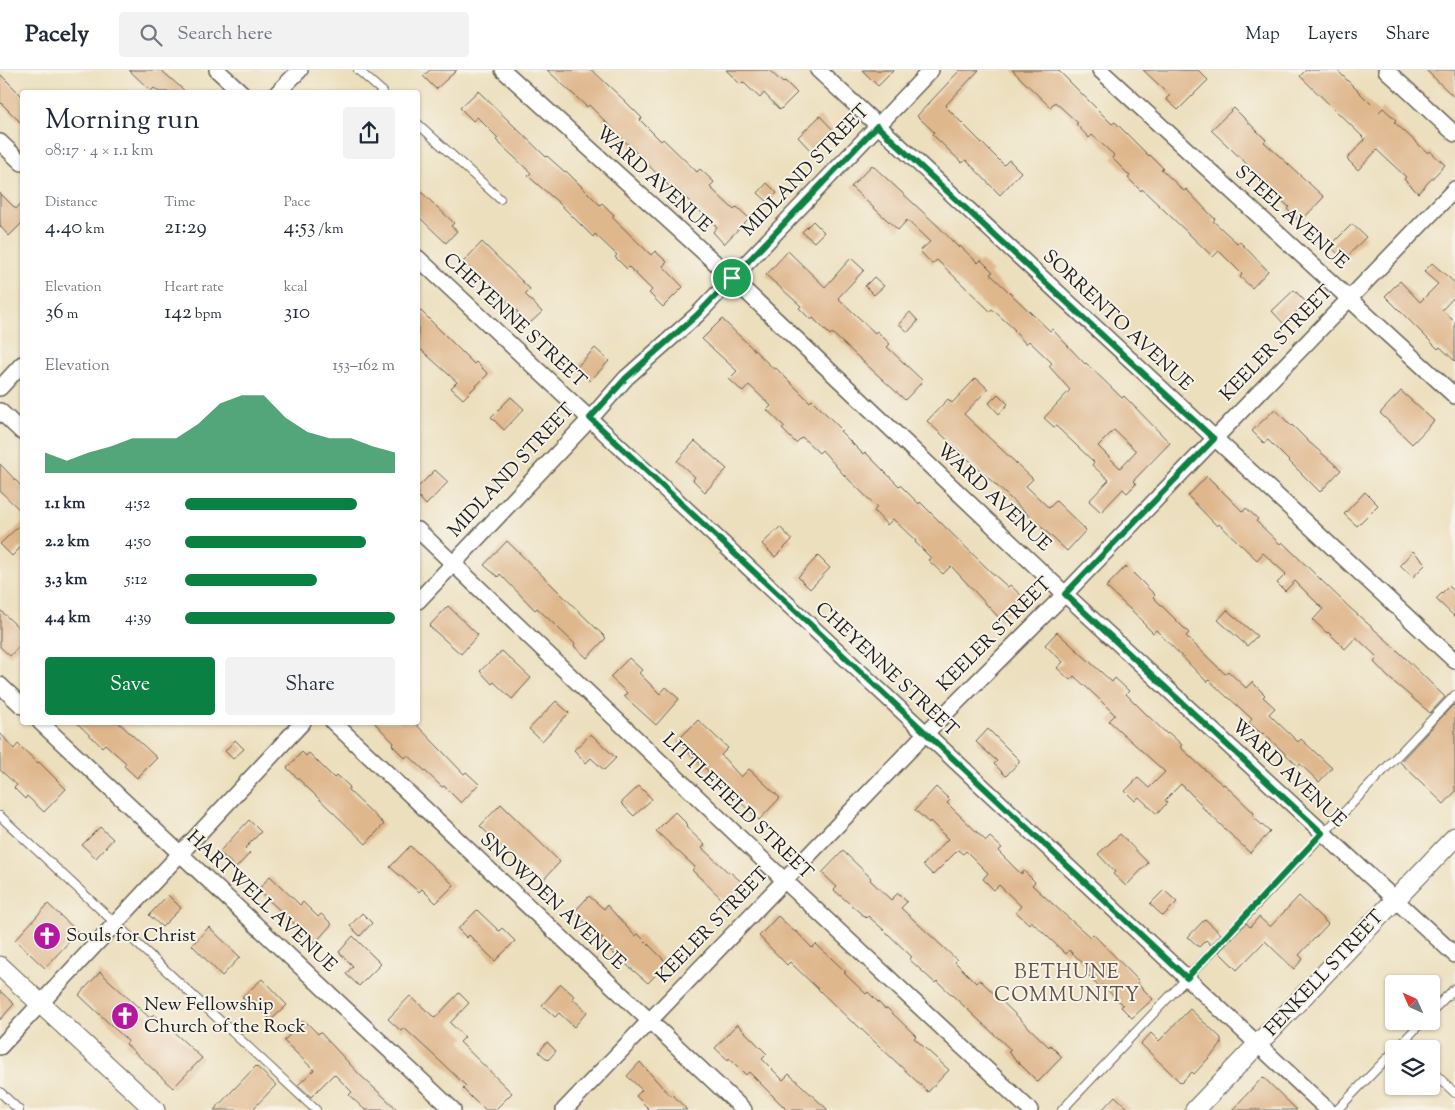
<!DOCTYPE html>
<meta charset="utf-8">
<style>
:root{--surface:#fff;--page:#f2f2f3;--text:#1f2937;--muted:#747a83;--line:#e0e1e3;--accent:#0b8043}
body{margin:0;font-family:"Sorts Mill Goudy",serif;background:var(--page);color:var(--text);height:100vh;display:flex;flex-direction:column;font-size:19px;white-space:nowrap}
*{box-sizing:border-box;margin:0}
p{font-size:16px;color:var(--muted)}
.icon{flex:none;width:28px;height:28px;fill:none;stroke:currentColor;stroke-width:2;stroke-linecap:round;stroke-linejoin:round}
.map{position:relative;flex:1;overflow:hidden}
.panel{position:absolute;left:20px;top:20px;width:400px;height:635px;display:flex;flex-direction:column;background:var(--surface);border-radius:5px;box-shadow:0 1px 4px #0004}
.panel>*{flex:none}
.needle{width:32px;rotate:315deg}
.buttons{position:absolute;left:1385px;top:905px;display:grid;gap:10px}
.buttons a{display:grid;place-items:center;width:55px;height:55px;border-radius:5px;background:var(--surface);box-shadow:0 1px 4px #0004;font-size:25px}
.pin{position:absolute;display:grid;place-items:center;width:42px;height:42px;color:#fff;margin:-21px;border:2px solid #fff;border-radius:50%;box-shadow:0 1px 5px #0007}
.round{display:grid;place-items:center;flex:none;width:52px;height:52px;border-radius:5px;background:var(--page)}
.head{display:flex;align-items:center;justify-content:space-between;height:85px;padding:0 25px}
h1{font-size:28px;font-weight:600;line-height:38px}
.figures{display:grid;grid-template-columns:repeat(3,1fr);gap:8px;height:85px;padding:5px 25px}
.figures div{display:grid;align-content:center}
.figures b{font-size:21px;font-weight:600}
.figures small{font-size:14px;font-weight:400}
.figures p{font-size:14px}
.chart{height:140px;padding:10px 25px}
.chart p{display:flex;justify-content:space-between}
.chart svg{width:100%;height:90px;margin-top:5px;fill:var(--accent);opacity:.7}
.primary-button{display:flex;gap:10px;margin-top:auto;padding:10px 25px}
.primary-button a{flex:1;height:58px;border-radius:5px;background:var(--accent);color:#fff;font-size:20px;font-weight:600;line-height:58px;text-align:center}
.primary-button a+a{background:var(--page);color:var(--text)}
ul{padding:0 25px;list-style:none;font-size:16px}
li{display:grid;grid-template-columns:80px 60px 1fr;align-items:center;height:38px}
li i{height:12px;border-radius:6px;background:var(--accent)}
header{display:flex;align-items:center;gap:30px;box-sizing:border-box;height:70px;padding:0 25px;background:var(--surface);border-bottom:1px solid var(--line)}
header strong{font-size:24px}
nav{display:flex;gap:28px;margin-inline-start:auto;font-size:18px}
.search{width:350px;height:45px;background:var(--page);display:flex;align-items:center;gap:12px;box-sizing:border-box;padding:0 18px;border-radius:5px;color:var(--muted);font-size:19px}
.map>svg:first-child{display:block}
.building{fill:#dfb78d;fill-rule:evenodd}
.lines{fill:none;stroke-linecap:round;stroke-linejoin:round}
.service-casing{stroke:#656054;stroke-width:10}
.minor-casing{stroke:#656054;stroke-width:18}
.tertiary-casing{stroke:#656054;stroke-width:21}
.service{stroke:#fff;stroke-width:8}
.minor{stroke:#fff;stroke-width:15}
.tertiary{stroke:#fff;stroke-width:19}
.route-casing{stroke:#fff;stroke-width:10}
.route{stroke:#0b8043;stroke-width:6}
.labels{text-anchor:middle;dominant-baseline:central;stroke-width:4;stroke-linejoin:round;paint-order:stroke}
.street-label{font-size:19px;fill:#1c1c1c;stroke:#f7f3e8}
.poi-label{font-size:19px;fill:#1c1c1c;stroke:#f7f3e8;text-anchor:start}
.neighbourhood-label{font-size:20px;letter-spacing:1px;fill:#605244;stroke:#f7f3e8}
</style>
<header>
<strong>Pacely</strong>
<div class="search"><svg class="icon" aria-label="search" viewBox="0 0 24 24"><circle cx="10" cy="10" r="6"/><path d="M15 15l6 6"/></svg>Search here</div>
<nav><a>Map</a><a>Layers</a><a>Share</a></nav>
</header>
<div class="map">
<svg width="1455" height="1040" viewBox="0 0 1455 1040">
<rect width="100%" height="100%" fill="#f7f3e8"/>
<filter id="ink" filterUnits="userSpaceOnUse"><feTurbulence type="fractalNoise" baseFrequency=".02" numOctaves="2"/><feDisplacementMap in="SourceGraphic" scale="10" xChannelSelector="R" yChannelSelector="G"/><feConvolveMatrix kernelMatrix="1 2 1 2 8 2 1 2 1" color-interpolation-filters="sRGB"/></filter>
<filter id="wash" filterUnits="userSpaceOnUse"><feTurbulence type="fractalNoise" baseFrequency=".0096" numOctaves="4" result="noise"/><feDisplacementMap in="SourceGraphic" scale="20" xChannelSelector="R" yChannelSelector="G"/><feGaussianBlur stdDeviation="1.12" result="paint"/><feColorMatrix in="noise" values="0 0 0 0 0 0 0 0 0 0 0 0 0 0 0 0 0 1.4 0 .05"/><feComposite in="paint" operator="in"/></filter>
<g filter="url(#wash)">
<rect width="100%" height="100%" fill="#ecdfbd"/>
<g id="blocks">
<g class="building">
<path d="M 129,0 L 161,0 L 186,22 L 159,22 L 154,18 L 151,21 Z"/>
<path d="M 430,0 L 457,0 L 436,19 L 423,6 Z"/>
<path d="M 547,0 L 592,0 L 625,31 L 642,48 L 640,50 L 661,71 L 663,69 L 697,102 L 700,99 L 714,112 L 710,117 L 734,140 L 737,137 L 749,148 L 724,174 L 713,162 L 717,157 L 675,118 L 673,120 L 589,35 L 587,37 Z"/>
<path d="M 726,0 L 769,0 L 783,13 L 785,11 L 797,23 L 780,40 L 764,23 L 760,28 L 743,12 L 740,14 Z"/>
<path d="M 862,0 L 894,0 L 878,16 Z"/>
<path d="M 960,0 L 979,0 L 945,36 L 1004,95 L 1009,90 L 1021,102 L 1000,125 L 966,90 L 962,93 L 932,64 L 934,62 L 917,46 Z"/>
<path d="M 1012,0 L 1058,0 L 1112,54 L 1115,52 L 1149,86 L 1150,85 L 1163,98 L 1161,99 L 1184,121 L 1186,119 L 1215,149 L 1213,151 L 1237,173 L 1239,171 L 1268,201 L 1252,218 L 1240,207 L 1242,204 L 1219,181 L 1213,187 L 1142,119 L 1141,121 L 1128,108 L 1130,106 L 1112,88 L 1114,85 L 1092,65 L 1089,68 L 1076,54 L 1078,53 L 1055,32 L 1050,37 Z"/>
<path d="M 1143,0 L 1198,0 L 1208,10 L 1178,40 L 1166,29 L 1170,25 Z"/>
<path d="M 1306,0 L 1337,0 L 1379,42 L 1383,38 L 1396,50 L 1394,52 L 1428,83 L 1430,81 L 1445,95 L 1418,123 L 1404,109 L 1406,107 L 1377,80 L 1358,100 L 1347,89 L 1365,69 L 1300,6 Z"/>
<path d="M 1426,0 L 1455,0 L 1455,28 Z"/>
<path d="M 0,4 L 22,26 L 22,54 L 0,32 Z"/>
<path d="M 478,21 L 546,87 L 547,86 L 565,102 L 566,101 L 600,135 L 602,133 L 614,145 L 612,147 L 651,185 L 655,181 L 667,192 L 663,196 L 683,217 L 663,237 L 649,223 L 652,220 L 629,197 L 627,199 L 615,187 L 617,185 L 595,164 L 593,167 L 559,133 L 528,106 L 531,103 L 496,70 L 498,68 L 477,47 L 473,51 L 460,38 Z"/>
<path d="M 1234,38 L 1266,70 L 1264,72 L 1324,127 L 1300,152 L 1287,139 L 1289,137 L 1248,99 L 1250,97 L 1211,60 Z"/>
<path d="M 820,46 L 833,60 L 811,81 L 798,67 Z"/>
<path d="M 872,95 L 938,156 L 959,178 L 960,176 L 978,193 L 981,190 L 993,202 L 990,204 L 1050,261 L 1052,259 L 1085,294 L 1086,293 L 1122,328 L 1124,326 L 1170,373 L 1133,411 L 1136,414 L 1127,423 L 1123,419 L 1101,442 L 1089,431 L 1109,410 L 1092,395 L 1094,392 L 1076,375 L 1056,356 L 1054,357 L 1044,348 L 1070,320 L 1049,296 L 1052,293 L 1029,271 L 1026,274 L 1014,261 L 1015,260 L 992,239 L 990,241 L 937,190 L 932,194 L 920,181 L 930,172 L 907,150 L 898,160 L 851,117 ZM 1114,360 L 1136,381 L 1120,398 L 1098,376 Z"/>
<path d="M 767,113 L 777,123 L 768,132 L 758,123 Z"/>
<path d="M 418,119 L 454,153 L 451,156 L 457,161 L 446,173 L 418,146 Z"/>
<path d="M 0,123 L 16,139 L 22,132 L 22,153 L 9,166 L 0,156 Z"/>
<path d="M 813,151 L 824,162 L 814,172 L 802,162 Z"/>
<path d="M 1352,154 L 1366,167 L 1344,190 L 1330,176 Z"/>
<path d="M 482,172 L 530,219 L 525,224 L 542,242 L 528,255 L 517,243 L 518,242 L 500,225 L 463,192 Z"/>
<path d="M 788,181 L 825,217 L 851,188 L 864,200 L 838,228 L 875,263 L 877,261 L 890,274 L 887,277 L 923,311 L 905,330 L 832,263 L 830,265 L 813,248 L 811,250 L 799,238 L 801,236 L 766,205 Z"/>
<path d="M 1432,193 L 1455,213 L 1455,226 L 1442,240 L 1455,252 L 1455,291 L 1440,277 L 1438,279 L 1385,226 L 1400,211 L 1420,232 L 1438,214 L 1424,202 Z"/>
<path d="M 874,207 L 884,216 L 874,225 L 865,216 Z"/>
<path d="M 1294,220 L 1306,232 L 1284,254 L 1272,241 Z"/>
<path d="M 418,238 L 474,294 L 476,292 L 488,304 L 463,329 L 451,318 L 457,312 L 418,277 Z"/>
<path d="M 910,242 L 918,251 L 908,262 L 899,254 Z"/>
<path d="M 722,249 L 774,299 L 776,298 L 810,332 L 812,330 L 842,360 L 840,361 L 863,384 L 865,382 L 899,416 L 900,415 L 919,434 L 920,432 L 937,449 L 990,501 L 1008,517 L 1010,515 L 1023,527 L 1001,550 L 951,496 L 943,504 L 928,490 L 931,488 L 915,472 L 916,471 L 893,449 L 887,455 L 874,441 L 877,437 L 843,404 L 822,380 L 819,383 L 802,367 L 796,373 L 782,359 L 785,357 L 767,340 L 771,336 L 749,315 L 743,322 L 729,309 L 737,301 L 702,269 Z"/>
<path d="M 595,278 L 609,291 L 590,311 L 576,298 Z"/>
<path d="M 976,308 L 988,319 L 964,344 L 1033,409 L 1026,416 L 1049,438 L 1056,431 L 1086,460 L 1067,481 L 927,351 L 948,329 L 952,333 Z"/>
<path d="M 1401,321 L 1434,351 L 1412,374 L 1380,343 Z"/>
<path d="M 998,324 L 1008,334 L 999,344 L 989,333 Z"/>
<path d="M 511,327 L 524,339 L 504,360 L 491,347 Z"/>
<path d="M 1275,339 L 1291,356 L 1292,355 L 1309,372 L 1341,400 L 1320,422 L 1268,370 L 1264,373 L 1252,361 Z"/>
<path d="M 695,371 L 727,399 L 705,422 L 693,410 L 695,407 L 677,391 Z"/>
<path d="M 0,394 L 22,417 L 22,442 L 0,421 Z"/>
<path d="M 435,400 L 448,412 L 426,435 L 418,426 L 418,417 Z"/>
<path d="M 1207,406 L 1243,442 L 1246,438 L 1258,449 L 1256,451 L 1280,474 L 1282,472 L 1350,538 L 1392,575 L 1445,627 L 1430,643 L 1388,607 L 1374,592 L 1378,588 L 1356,567 L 1345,579 L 1328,562 L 1327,563 L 1313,550 L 1323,539 L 1295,511 L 1285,521 L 1277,513 L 1286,504 L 1263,483 L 1257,490 L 1219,454 L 1217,456 L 1188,426 Z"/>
<path d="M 1365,422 L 1378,435 L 1357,456 L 1344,444 Z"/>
<path d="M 22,453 L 22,476 L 12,486 L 0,474 Z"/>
<path d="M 780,457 L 792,470 L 775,487 L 762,474 Z"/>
<path d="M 507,471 L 606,568 L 587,588 L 574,576 L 575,574 L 537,538 L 535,540 L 500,504 L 498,507 L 484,495 Z"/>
<path d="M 1413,481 L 1426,494 L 1413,507 L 1400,495 Z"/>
<path d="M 818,486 L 830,498 L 810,519 L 798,507 Z"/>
<path d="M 1126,496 L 1155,525 L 1153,527 L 1189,563 L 1186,566 L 1225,604 L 1228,601 L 1246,618 L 1252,612 L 1265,625 L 1263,627 L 1275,638 L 1269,644 L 1275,650 L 1298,672 L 1301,669 L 1332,698 L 1319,712 L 1300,694 L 1298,696 L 1263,663 L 1262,664 L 1249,653 L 1252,649 L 1228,627 L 1228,628 L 1209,610 L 1207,612 L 1156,560 L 1153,563 L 1142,552 L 1143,551 L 1106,517 Z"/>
<path d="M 1449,516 L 1455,522 L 1455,547 L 1436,529 Z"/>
<path d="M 448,536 L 478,565 L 461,584 L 429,556 Z"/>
<path d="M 0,540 L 22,561 L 22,573 L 10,586 L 0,577 Z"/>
<path d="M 1227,540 L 1257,566 L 1247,576 L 1218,550 Z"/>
<path d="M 1057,562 L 1112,612 L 1115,608 L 1129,621 L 1126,624 L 1143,641 L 1167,664 L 1169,663 L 1182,675 L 1180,677 L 1204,699 L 1223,715 L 1224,714 L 1254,743 L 1252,746 L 1270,762 L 1250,783 L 1202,737 L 1203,736 L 1181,714 L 1165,730 L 1167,733 L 1157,744 L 1139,727 L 1135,731 L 1125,721 L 1138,708 L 1149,718 L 1165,702 L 1109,651 L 1115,645 L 1097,627 L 1074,606 L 1070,610 L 1057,598 L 1063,592 L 1045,575 Z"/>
<path d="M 502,581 L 531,608 L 512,629 L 494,612 L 492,614 L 480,601 Z"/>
<path d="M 629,588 L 642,600 L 639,603 L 660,624 L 666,617 L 679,629 L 656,655 L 624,626 L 627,623 L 610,607 Z"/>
<path d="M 556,631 L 569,643 L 542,671 L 529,659 Z"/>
<path d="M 1453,635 L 1455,637 L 1455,722 L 1444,734 L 1400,692 Z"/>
<path d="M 698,650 L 728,678 L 721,685 L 741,707 L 749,699 L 780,728 L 759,750 L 677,671 Z"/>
<path d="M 76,652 L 118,652 L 157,688 L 137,708 L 124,696 L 126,693 L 105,674 L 102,677 Z"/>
<path d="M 374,652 L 414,652 L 464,704 L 466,702 L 479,714 L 461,733 L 444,716 L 442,717 L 408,685 L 405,688 L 392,675 L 394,673 Z"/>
<path d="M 988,659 L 1020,691 L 1006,706 L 994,694 L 997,691 L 976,672 Z"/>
<path d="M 0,663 L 14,679 L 18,674 L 38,693 L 39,692 L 66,719 L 44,742 L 27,726 L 25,729 L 14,718 L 17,715 L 0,700 Z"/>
<path d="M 591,664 L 616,688 L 604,700 L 591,688 L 586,693 L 574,680 Z"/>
<path d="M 235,670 L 244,679 L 233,689 L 225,681 Z"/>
<path d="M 302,682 L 306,686 L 309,683 L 334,708 L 337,705 L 350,717 L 348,720 L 384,754 L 366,774 L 287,698 Z"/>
<path d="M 639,716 L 652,729 L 634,746 L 621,733 Z"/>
<path d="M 936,717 L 950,730 L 947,733 L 986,771 L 990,767 L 1002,778 L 998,781 L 1021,804 L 1024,801 L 1035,812 L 1032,815 L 1055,836 L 1090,867 L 1093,864 L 1139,911 L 1137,913 L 1153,929 L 1132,948 L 1121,937 L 1123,935 L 1102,915 L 1099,917 L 1087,904 L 1091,901 L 1069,880 L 1066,884 L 1031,851 L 1029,854 L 1016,842 L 1021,836 L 999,815 L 994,820 L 983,809 L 988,803 L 966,781 L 963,784 L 958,780 L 933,805 L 923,795 L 948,769 L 930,751 L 929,753 L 915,740 Z"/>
<path d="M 501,734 L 560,792 L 542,811 L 528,797 L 525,799 L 480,756 Z"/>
<path d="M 675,742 L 688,755 L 686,757 L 705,775 L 702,778 L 729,803 L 730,802 L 744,814 L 726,833 L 692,800 L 695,797 L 656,761 Z"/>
<path d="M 249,750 L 261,762 L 245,778 L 250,783 L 236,798 L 219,782 Z"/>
<path d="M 100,757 L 113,769 L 96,788 L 82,775 Z"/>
<path d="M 1120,764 L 1148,793 L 1126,816 L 1113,804 L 1115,802 L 1098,784 Z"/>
<path d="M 410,776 L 454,815 L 436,833 L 422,819 L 419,822 L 390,797 Z"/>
<path d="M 843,781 L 871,808 L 870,810 L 891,830 L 898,823 L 907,832 L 901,838 L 957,890 L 955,892 L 976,913 L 980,910 L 1049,977 L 1050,975 L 1062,987 L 1038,1012 L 1008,982 L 1011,980 L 937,911 L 935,913 L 909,889 L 912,887 L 885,861 L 868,846 L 866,848 L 834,820 L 837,817 L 822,803 Z"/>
<path d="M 270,806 L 300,835 L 303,832 L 318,847 L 321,844 L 332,854 L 315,873 L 258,820 Z"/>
<path d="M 1164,820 L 1177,832 L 1163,846 L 1150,834 Z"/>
<path d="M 168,825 L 181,838 L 162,857 L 149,845 Z"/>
<path d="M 589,826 L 604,839 L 607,835 L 635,866 L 638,864 L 667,893 L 648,913 L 614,884 L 601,871 L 603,869 L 574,842 Z"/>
<path d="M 1299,826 L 1328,854 L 1299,885 L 1303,889 L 1294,899 L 1265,871 L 1237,900 L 1219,882 L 1246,853 L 1250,857 L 1259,847 L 1270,857 Z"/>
<path d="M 48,834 L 78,862 L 45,898 L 15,870 Z"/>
<path d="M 477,840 L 499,861 L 502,858 L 515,871 L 495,891 L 469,865 L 467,868 L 458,859 Z"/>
<path d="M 362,843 L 372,853 L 360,866 L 350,856 Z"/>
<path d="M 778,846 L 795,862 L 796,861 L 812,878 L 816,874 L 846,902 L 844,903 L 866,924 L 868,922 L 885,939 L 887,938 L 916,966 L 914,968 L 949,1000 L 928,1022 L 859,957 L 854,952 L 853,953 L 790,892 L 787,895 L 759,866 Z"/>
<path d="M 1205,849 L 1221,864 L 1211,875 L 1206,870 L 1199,877 L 1188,867 Z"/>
<path d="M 209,857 L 240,887 L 222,906 L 192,875 Z"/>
<path d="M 353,866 L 381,894 L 359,916 L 346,904 L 353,896 L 339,882 Z"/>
<path d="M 100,902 L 150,948 L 154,944 L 202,988 L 173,1018 L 126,974 L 128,971 L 79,925 Z"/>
<path d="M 262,909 L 287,935 L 271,950 L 255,934 L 252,937 L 242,927 Z"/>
<path d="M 561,914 L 574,926 L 572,928 L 587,942 L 574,957 L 559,943 L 555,947 L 542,935 Z"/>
<path d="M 0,921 L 14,934 L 0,950 Z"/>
<path d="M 459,923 L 469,933 L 450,953 L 465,967 L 460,972 L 512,1023 L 495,1040 L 486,1040 L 475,1031 L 463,1019 L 466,1016 L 441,992 L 404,958 L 401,961 L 388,949 L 410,926 L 435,948 Z"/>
<path d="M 1190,939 L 1221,968 L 1221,975 L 1194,1004 L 1192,1002 L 1181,1013 L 1141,974 L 1151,963 L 1159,971 Z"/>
<path d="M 301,952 L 306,952 L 318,964 L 320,962 L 360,1005 L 398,1040 L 365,1040 L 349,1025 L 352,1022 L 334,1004 L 311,1027 L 298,1015 L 314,1000 L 284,971 Z"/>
<path d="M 737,954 L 767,984 L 762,989 L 783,1010 L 789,1004 L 828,1040 L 787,1040 L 749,1002 L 746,1005 L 729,988 L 728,990 L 715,978 Z"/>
<path d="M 547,972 L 556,981 L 548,990 L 539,982 Z"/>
<path d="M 640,992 L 670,1026 L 672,1024 L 687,1040 L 650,1040 L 636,1026 L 642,1020 L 627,1006 Z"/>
<path d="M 256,996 L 276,1015 L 252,1040 L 214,1040 Z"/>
<path d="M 1263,1007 L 1297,1040 L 1232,1040 Z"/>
<path d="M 1115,1026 L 1130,1040 L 1102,1040 Z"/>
</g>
</g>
</g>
<g filter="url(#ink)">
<use href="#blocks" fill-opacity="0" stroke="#656054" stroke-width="1"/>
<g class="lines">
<g class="service-casing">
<g id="service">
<path d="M 358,0 L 383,22"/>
<path d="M 418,54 L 500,129"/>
<path d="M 0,746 L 316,1040"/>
<path d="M 1431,942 L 1455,918"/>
<path d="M 1396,979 L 1423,951"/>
<path d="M 1431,1000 L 1455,1023"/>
<path d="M 0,1022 L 19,1040"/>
<path d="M 1062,1040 L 1455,625"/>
<path d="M 1337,1040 L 1394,981"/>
</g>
</g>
<g class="minor-casing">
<g id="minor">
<path d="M 217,0 L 241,22"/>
<path d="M 503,0 L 732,208 L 1065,524 L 1455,885"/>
<path d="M 818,0 L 1455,591"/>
<path d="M 1100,0 L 1455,326"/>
<path d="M 1386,0 L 1455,64"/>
<path d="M 278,22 L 300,0"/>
<path d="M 0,72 L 22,93"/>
<path d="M 418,188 L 1328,1040"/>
<path d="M 0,318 L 22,294"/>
<path d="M 0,341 L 22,362"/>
<path d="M 418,460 L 784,810 L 1030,1040"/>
<path d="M 418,531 L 590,349 L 626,308 L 697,245 L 931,0"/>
<path d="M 0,615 L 22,636"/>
<path d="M 40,652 L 453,1040"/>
<path d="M 333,652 L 744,1040"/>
<path d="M 0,977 L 303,652"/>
<path d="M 564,1040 L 925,664 L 1065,524 L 1455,119"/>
</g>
</g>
<g class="tertiary-casing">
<g id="tertiary">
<path d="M 0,896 L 155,1040"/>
<path d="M 1195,1040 L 1455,767"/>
</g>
</g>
<use href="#service" class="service"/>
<use href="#minor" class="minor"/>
<use href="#tertiary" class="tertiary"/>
</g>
</g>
<g class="lines" filter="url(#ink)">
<g class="route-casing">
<path id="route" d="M 877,56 L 1214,369 L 1065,524 L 1322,763 L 1187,908 L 590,348 L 626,308 L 697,245 Z"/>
</g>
<use href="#route" class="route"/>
</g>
<defs>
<g id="church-disc" transform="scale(1.4375)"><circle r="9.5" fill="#b5179e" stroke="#f7f3e8"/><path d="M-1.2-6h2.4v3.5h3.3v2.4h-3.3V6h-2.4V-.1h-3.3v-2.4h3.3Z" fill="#fff"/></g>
</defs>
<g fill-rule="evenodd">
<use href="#church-disc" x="47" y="866"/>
<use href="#church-disc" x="125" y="946"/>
</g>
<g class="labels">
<g class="street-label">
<text transform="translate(806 101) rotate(-46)">MIDLAND STREET</text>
<text transform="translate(653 110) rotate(42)">WARD AVENUE</text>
<text transform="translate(1291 148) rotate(42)">STEEL AVENUE</text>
<text transform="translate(514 251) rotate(43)">CHEYENNE STREET</text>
<text transform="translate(1117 251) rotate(43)">SORRENTO AVENUE</text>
<text transform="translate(1277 274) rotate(-46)">KEELER STREET</text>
<text transform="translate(512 401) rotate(-47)">MIDLAND STREET</text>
<text transform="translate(993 428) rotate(43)">WARD AVENUE</text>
<text transform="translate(995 565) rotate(-45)">KEELER STREET</text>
<text transform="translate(886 600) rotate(43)">CHEYENNE STREET</text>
<text transform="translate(1288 704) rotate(43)">WARD AVENUE</text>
<text transform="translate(737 737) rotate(44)">LITTLEFIELD STREET</text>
<text transform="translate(261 832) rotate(43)">HARTWELL AVENUE</text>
<text transform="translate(552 832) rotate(43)">SNOWDEN AVENUE</text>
<text transform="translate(713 856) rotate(-46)">KEELER STREET</text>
<text transform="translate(1325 904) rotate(-47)">FENKELL STREET</text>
</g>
<g class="poi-label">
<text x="66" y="866">Souls for Christ</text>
<text x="144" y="935">New Fellowship<tspan x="144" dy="22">Church of the Rock</tspan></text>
</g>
<g class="neighbourhood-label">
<text x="1067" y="903">BETHUNE<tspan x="1067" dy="23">COMMUNITY</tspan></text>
</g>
</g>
</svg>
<div class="buttons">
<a><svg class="needle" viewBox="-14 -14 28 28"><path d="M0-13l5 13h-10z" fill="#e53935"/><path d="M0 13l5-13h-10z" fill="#747a83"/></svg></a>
<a><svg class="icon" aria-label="layers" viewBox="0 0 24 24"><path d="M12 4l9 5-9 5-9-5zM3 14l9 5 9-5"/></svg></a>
</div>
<div class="pin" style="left:732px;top:208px;background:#1e9e55"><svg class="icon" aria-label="arrive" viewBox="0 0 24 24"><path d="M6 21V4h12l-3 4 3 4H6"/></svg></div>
<section class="panel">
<div class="head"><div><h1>Morning run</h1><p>08:17 · 4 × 1.1 km</p></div><a class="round"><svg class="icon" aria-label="share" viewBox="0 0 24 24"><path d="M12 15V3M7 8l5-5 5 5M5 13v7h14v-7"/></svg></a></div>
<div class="figures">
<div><p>Distance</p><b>4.40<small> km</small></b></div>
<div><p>Time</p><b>21:29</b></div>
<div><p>Pace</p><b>4:53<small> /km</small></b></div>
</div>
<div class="figures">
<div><p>Elevation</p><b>36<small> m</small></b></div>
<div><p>Heart rate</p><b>142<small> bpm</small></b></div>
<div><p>kcal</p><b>310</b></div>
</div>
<div class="chart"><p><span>Elevation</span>153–162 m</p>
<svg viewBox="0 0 160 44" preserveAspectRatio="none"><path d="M0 44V34L10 38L20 34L30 31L40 27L50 27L60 27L70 20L80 10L90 6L100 6L110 17L120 24L130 27L140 27L150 31L160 34V44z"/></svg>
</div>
<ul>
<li><b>1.1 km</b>4:52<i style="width:82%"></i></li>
<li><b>2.2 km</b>4:50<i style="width:86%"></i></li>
<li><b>3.3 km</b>5:12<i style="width:63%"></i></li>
<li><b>4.4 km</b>4:39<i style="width:100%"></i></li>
</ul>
<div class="primary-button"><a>Save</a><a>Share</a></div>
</section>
</div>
